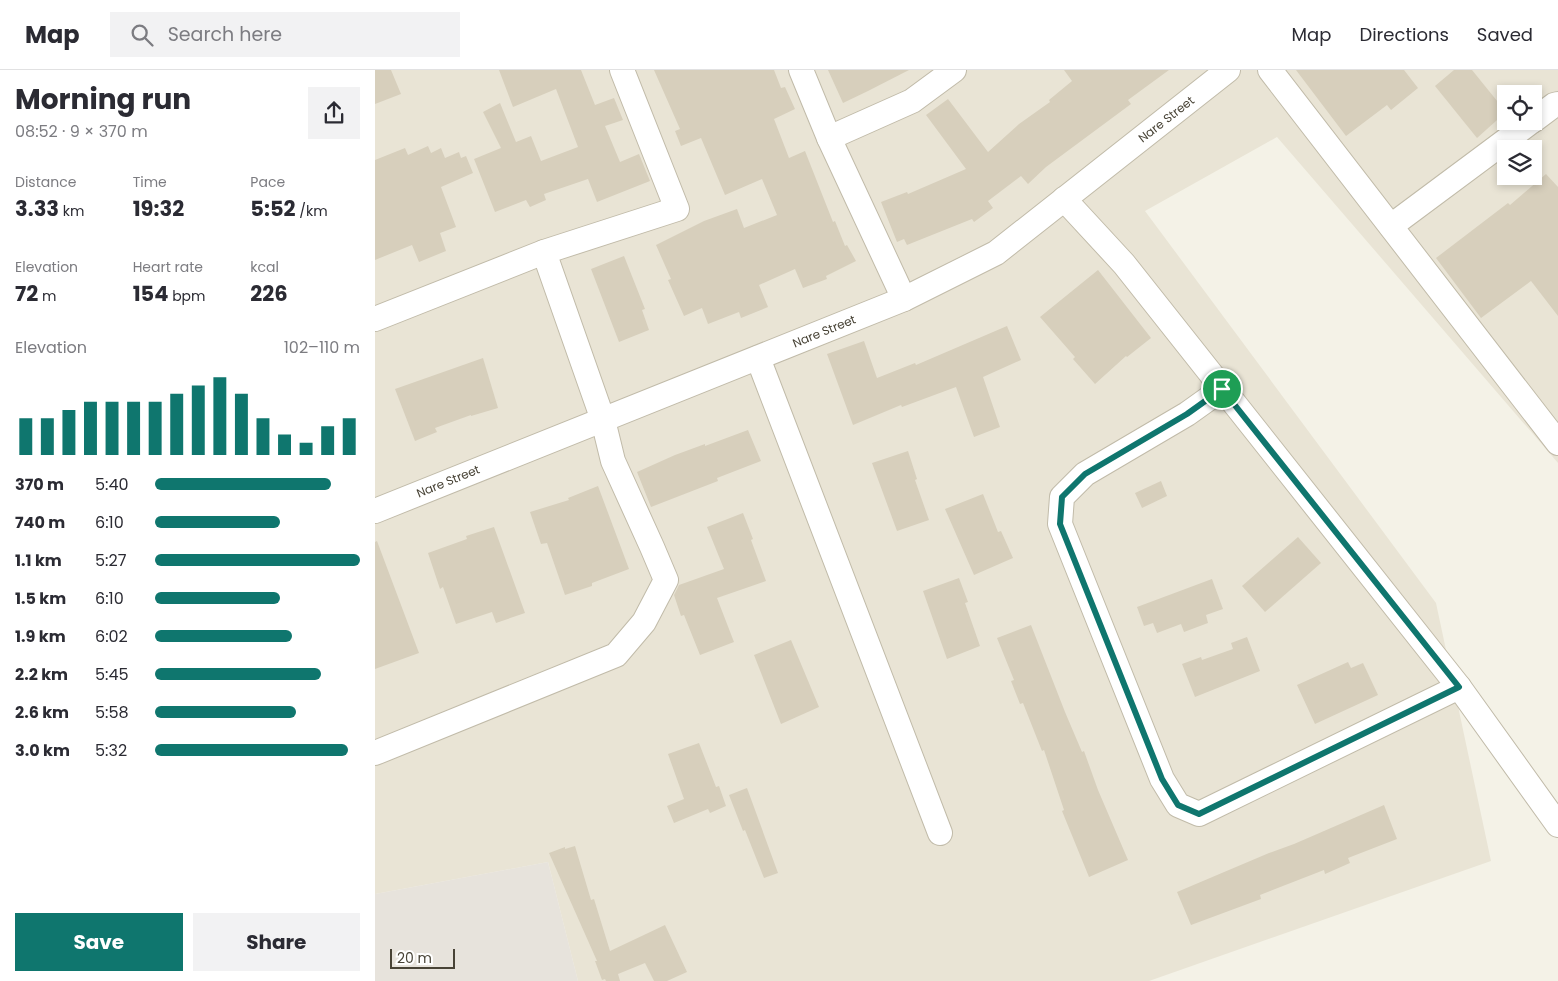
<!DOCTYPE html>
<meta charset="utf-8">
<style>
:root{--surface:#fff;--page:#f2f2f3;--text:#2b2b33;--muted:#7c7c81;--line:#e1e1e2;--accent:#0f766e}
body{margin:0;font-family:Poppins,sans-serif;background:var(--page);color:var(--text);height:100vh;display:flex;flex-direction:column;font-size:19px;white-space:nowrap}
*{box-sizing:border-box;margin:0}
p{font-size:16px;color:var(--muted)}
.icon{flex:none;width:28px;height:28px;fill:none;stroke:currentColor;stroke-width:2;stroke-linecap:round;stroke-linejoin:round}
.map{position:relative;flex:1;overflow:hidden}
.panel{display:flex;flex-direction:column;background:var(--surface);width:375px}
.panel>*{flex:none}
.buttons{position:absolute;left:1122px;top:15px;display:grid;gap:10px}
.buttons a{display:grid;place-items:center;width:45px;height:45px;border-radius:0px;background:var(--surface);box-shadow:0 2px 8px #0003;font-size:25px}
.scale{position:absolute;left:15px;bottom:12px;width:65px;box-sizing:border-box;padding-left:5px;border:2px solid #484336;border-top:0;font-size:14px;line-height:18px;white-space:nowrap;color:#484336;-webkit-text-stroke:4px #fff;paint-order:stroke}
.pin{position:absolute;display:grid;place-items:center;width:42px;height:42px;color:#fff;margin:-21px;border:2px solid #fff;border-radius:50%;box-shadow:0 1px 5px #0007}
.round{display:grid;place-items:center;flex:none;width:52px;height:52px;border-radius:0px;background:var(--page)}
.headline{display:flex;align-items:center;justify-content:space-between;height:85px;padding:0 15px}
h1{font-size:28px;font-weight:700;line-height:38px}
.metrics{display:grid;grid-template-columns:repeat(3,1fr);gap:8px;height:85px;padding:5px 15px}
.metrics div{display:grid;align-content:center}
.metrics b{font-size:21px;font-weight:700}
.metrics small{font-size:14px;font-weight:400}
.metrics p{font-size:14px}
.chart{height:140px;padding:10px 15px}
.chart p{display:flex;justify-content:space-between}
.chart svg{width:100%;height:90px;margin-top:5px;stroke:var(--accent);stroke-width:6}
.cta{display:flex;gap:10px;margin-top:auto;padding:10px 15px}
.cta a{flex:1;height:58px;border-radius:0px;background:var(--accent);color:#fff;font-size:20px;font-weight:700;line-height:58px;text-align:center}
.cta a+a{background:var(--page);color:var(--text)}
ul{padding:0 15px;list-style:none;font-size:16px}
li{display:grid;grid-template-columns:80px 60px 1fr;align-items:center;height:38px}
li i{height:12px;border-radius:6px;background:var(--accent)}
header{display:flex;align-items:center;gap:30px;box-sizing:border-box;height:70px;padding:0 25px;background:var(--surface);border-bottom:1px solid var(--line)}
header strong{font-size:24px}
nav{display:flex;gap:28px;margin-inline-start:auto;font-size:18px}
.search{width:350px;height:45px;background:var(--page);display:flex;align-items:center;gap:12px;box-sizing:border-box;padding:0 18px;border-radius:0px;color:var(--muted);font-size:19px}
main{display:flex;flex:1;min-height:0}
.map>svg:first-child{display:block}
.residential{fill:#e9e4d5;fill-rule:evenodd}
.industrial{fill:#e7e3dc}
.building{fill:#d7cfbc}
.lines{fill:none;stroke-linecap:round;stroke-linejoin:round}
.minor-casing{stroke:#c1bba9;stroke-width:26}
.minor{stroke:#fff;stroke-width:24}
.route-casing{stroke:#fff;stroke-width:10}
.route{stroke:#0f766e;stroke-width:6}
.labels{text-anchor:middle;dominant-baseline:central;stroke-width:4;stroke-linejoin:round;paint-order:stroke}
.street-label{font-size:12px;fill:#484336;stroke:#fff}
</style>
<header>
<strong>Map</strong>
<div class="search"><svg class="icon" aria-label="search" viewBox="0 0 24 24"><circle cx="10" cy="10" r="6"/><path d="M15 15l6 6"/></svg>Search here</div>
<nav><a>Map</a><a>Directions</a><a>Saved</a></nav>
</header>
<main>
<section class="panel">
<div class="headline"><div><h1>Morning run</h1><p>08:52 · 9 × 370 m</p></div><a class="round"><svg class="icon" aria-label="share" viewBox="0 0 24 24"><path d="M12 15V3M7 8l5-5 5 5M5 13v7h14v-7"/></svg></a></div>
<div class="metrics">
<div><p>Distance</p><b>3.33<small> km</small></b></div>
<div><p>Time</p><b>19:32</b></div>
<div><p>Pace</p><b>5:52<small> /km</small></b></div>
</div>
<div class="metrics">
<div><p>Elevation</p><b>72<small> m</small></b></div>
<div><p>Heart rate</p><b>154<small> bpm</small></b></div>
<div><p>kcal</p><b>226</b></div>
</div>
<div class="chart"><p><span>Elevation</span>102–110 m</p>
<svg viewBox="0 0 160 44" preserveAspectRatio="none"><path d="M5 44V26M15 44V26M25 44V22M35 44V18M45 44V18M55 44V18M65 44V18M75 44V14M85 44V10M95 44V6M105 44V14M115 44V26M125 44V34M135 44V38M145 44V30M155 44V26"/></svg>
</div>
<ul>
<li><b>370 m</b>5:40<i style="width:86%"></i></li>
<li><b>740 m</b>6:10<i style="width:61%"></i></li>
<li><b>1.1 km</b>5:27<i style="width:100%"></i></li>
<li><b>1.5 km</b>6:10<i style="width:61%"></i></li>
<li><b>1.9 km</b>6:02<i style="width:67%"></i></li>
<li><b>2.2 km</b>5:45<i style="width:81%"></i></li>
<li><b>2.6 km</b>5:58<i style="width:69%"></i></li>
<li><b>3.0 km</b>5:32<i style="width:94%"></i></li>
</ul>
<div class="cta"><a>Save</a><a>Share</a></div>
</section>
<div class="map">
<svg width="1183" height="911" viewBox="0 0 1183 911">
<rect width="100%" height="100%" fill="#f4f2e7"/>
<path class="residential" d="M 0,0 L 1183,0 L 1183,393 L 902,67 L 770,141 L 1061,533 L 1116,791 L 774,911 L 203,911 L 173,792 L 0,824 ZM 1131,24 L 1159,24 L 1159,51 L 1131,51 ZM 1131,79 L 1159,79 L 1159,106 L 1131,106 Z"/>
<path class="industrial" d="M 173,792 L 203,911 L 0,911 L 0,824 Z"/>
<g class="building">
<path d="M 0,0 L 16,0 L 26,24 L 0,34 Z"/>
<path d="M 124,0 L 206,0 L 220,35 L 239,28 L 248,50 L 230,56 L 245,92 L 264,84 L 275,111 L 222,132 L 213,109 L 169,124 L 171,130 L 155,137 L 151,130 L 120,142 L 99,89 L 126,78 L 108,42 L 125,33 L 141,72 L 156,66 L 166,91 L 203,77 L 181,19 L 138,37 Z"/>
<path d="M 279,0 L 399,0 L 406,18 L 410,17 L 420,39 L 399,49 L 414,88 L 430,81 L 458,152 L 460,151 L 470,176 L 472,175 L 481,191 L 451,206 L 452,209 L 428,218 L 420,199 L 384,215 L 393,237 L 366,248 L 364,242 L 333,254 L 327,238 L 309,246 L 293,210 L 296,209 L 281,175 L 329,151 L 362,139 L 369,158 L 402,145 L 387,109 L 350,125 L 326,68 L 306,76 L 300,61 L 305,59 Z"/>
<path d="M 453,0 L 534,0 L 493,21 L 468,33 Z"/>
<path d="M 689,0 L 794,0 L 753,30 L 756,34 L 671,97 L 653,114 L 646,106 L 613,131 L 618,138 L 599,152 L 597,149 L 532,175 L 529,169 L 522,172 L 506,132 L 532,122 L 533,124 L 591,99 L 551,45 L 573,29 L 613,82 L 644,54 L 675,32 L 674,30 L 697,11 Z"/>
<path d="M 921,0 L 1029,0 L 1043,18 L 1016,40 L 1012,35 L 971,66 Z"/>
<path d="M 1079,0 L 1097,0 L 1131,42 L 1102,68 L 1060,16 Z"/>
<path d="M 53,76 L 56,83 L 66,78 L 70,88 L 84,82 L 86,88 L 91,86 L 98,103 L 66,117 L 81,157 L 65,163 L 71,181 L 44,192 L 37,175 L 0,190 L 0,90 L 30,78 L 33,85 Z"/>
<path d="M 1171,104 L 1183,117 L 1183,246 L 1156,211 L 1106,248 L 1061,188 L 1133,133 L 1135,135 Z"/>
<path d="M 249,186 L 270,239 L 267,240 L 274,260 L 244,272 L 216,199 Z"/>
<path d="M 723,200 L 776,268 L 752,287 L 751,286 L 720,314 L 698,289 L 700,287 L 665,247 Z"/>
<path d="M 632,256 L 646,290 L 608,307 L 625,357 L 599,367 L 581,317 L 527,337 L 526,335 L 478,355 L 452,284 L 489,271 L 502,308 L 540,293 L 541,295 Z"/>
<path d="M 108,288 L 123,338 L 96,346 L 96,345 L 60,358 L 62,362 L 40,371 L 20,319 Z"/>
<path d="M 373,360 L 386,391 L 342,408 L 343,411 L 276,437 L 262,402 L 300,385 L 330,374 L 330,376 Z"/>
<path d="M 533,381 L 542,409 L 540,410 L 554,450 L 522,461 L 497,393 Z"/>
<path d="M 786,411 L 792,426 L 767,438 L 760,423 Z"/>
<path d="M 223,416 L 254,499 L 217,513 L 217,516 L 190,525 L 172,473 L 166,474 L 155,442 L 194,430 L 193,428 Z"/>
<path d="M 608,424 L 623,462 L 626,461 L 638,488 L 599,505 L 570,439 Z"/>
<path d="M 368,443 L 378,469 L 376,470 L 391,511 L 342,528 L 359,572 L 325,585 L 309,545 L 306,546 L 299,525 L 304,515 L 349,499 L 332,457 Z"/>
<path d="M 119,457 L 150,543 L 121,553 L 117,542 L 81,554 L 68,517 L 65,519 L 53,483 L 92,469 L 91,466 Z"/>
<path d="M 923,467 L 946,493 L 890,542 L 867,516 Z"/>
<path d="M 2,471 L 44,583 L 0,599 L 0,472 Z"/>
<path d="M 584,508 L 593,532 L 590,533 L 605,576 L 572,589 L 548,521 Z"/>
<path d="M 837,509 L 848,539 L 831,545 L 833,553 L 809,562 L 806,554 L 782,563 L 778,553 L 769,556 L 762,537 Z"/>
<path d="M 656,555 L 690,642 L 707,682 L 709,681 L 723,720 L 753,790 L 714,807 L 687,741 L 689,740 L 669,680 L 667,681 L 648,633 L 645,634 L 636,611 L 639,610 L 622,568 Z"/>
<path d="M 872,567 L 885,601 L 820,627 L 807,594 L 826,587 L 827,590 L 858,579 L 856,573 Z"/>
<path d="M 416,570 L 444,637 L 406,654 L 379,585 Z"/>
<path d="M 973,592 L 976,598 L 988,593 L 1003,625 L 940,654 L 922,615 Z"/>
<path d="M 324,673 L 341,717 L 344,716 L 351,736 L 335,743 L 333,739 L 299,753 L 292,736 L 309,729 L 293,684 Z"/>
<path d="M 372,718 L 403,803 L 389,808 L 370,760 L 368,761 L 354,725 Z"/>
<path d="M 1009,735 L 1022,769 L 973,788 L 975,793 L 950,804 L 949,800 L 885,825 L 886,829 L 816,855 L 802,822 L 894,783 L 919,774 Z"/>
<path d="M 200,776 L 216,830 L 219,829 L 235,881 L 290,855 L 312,902 L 292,911 L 279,911 L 270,893 L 243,904 L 245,911 L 231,911 L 230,909 L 227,910 L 220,891 L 222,891 L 174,783 L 190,777 L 190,779 Z"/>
</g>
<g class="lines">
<g class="minor-casing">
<g id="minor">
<path d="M 426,0 L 454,68 L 529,229"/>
<path d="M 895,0 L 1183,373"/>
<path d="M 1159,50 L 1179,35 L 1183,34"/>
<path d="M 454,68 L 537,31 L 579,0"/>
<path d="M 689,129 L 749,194 L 1084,617 L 1183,755"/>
<path d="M 1016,156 L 1157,51"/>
<path d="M 0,249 L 169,182 L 302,139 L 247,0"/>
<path d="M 383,288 L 565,763"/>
<path d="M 847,319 L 812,344 L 710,404 L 687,427 L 685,454 L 787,709 L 803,735 L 824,744 L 1084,617"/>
<path d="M 0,441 L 529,229 L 621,183 L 853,0"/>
<path d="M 0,683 L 241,585 L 269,552 L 291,510 L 277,477 L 238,391 L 228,350 L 169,182"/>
</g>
</g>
<use href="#minor" class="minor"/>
</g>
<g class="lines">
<g class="route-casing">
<path id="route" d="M 847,319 L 1084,617 L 824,744 L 803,735 L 787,709 L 685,454 L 687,427 L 710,404 L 812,344 Z"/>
</g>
<use href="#route" class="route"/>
</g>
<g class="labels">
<g class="street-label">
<text transform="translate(791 49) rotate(-38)">Nare Street</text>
<text transform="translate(449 261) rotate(-22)">Nare Street</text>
<text transform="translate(73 411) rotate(-22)">Nare Street</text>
</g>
</g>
</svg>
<div class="buttons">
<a><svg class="icon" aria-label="locate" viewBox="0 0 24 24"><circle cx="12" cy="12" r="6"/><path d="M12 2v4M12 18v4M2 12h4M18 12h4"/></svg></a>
<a><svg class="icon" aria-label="layers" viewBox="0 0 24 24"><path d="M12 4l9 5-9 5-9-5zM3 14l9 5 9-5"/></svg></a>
</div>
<div class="scale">20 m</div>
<div class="pin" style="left:847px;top:319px;background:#1e9e55"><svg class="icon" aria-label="arrive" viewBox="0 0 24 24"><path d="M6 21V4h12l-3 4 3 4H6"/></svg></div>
</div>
</main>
